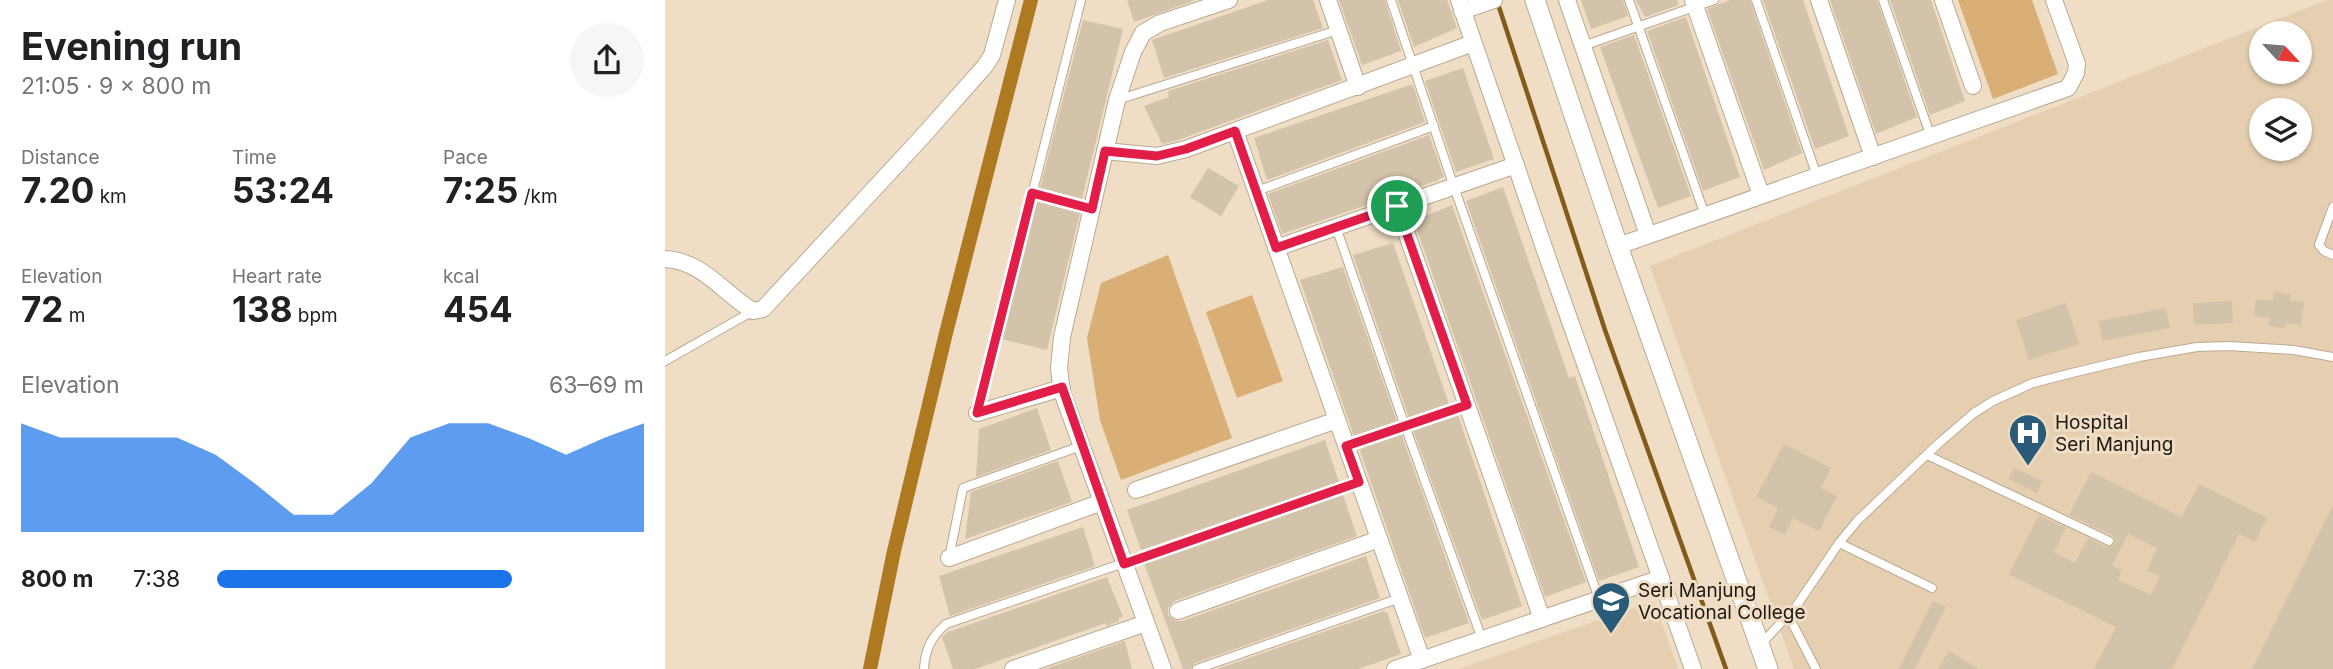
<!DOCTYPE html>
<meta charset="utf-8">
<style>
:root{--surface:#fff;--page:#f6f6f6;--text:#202124;--muted:#757577;--accent:#1a73e8}
body{margin:0;font-family:Inter,sans-serif;background:var(--page);color:var(--text);height:100vh;display:flex;flex-direction:column;font-size:26px;white-space:nowrap}
*{box-sizing:border-box;margin:0}
p{font-size:23px;color:var(--muted)}
.icon{flex:none;width:38px;height:38px;fill:none;stroke:currentColor;stroke-width:2;stroke-linecap:round;stroke-linejoin:round}
.map{position:relative;flex:1;overflow:hidden}
.sheet{display:flex;flex-direction:column;background:var(--surface);width:665px}
.sheet>*{flex:none}
.needle{width:46px;rotate:116deg}
.fabs{position:absolute;left:1584px;top:21px;display:grid;gap:14px}
.fabs a{display:grid;place-items:center;width:63px;height:63px;border-radius:50%;background:var(--surface);box-shadow:0 2px 5px #0004;font-size:35px}
.pin{position:absolute;display:grid;place-items:center;width:60px;height:60px;color:#fff;margin:-30px;border:4px solid #fff;border-radius:50%;box-shadow:0 2px 7px #0007}
.round{display:grid;place-items:center;flex:none;width:74px;height:74px;border-radius:37px;background:var(--page)}
.headline{display:flex;align-items:center;justify-content:space-between;height:119px;padding:0 21px}
h1{font-size:38px;font-weight:700;line-height:52px}
.stats{display:grid;grid-template-columns:repeat(3,1fr);gap:10px;height:119px;padding:7px 21px}
.stats div{display:grid;align-content:center}
.stats b{font-size:35px;font-weight:700}
.stats small{font-size:19px;font-weight:400}
.stats p{font-size:19px}
.chart{height:196px;padding:14px 21px}
.chart p{display:flex;justify-content:space-between}
.chart svg{width:100%;height:126px;margin-top:7px;fill:var(--accent);opacity:.7}
ul{padding:0 21px;list-style:none;font-size:23px}
li{display:grid;grid-template-columns:112px 84px 1fr;align-items:center;height:52px}
li i{height:18px;border-radius:9px;background:var(--accent)}
main{display:flex;flex:1;min-height:0}
.map>svg:first-child{display:block}
.built{fill:#e6cfb1;fill-rule:evenodd}
.green{fill:#d9af76}
.lines{fill:none;stroke-linecap:round;stroke-linejoin:round}
.stream{stroke:#835c1c;stroke-width:4.5}
.canal{stroke:#ae7921;stroke-width:14}
.building{fill:#d4c3ab;fill-rule:evenodd}
.service-casing{stroke:#bbaa93;stroke-width:10}
.minor-casing{stroke:#bbaa93;stroke-width:18}
.tertiary-casing{stroke:#bbaa93;stroke-width:21}
.service{stroke:#fff;stroke-width:8}
.minor{stroke:#fff;stroke-width:16}
.tertiary{stroke:#fff;stroke-width:19}
.route-casing{stroke:#fff;stroke-width:14}
.route{stroke:#e11d48;stroke-width:9}
.labels{text-anchor:middle;dominant-baseline:central;stroke-width:6;stroke-linejoin:round;paint-order:stroke}
.poi-label{font-size:19px;fill:#201911;stroke:#efddc5;text-anchor:start}
</style>
<main>
<section class="sheet">
<div class="headline"><div><h1>Evening run</h1><p>21:05 · 9 × 800 m</p></div><a class="round"><svg class="icon" aria-label="share" viewBox="0 0 24 24"><path d="M12 15V3M7 8l5-5 5 5M5 13v7h14v-7"/></svg></a></div>
<div class="stats">
<div><p>Distance</p><b>7.20<small> km</small></b></div>
<div><p>Time</p><b>53:24</b></div>
<div><p>Pace</p><b>7:25<small> /km</small></b></div>
</div>
<div class="stats">
<div><p>Elevation</p><b>72<small> m</small></b></div>
<div><p>Heart rate</p><b>138<small> bpm</small></b></div>
<div><p>kcal</p><b>454</b></div>
</div>
<div class="chart"><p><span>Elevation</span>63–69 m</p>
<svg viewBox="0 0 160 44" preserveAspectRatio="none"><path d="M0 44V6L10 11L20 11L30 11L40 11L50 17L60 27L70 38L80 38L90 27L100 11L110 6L120 6L130 11L140 17L150 11L160 6V44z"/></svg>
</div>
<ul>
<li><b>800 m</b>7:38<i style="width:69%"></i></li>
</ul>
</section>
<div class="map">
<svg width="1668" height="669" viewBox="0 0 1668 669">
<rect width="100%" height="100%" fill="#efddc5"/>
<g class="built">
<path d="M 1662,0 L 1668,0 L 1668,669 L 1129,669 L 985,266 ZM 1596,33 L 1634,33 L 1634,72 L 1596,72 ZM 1596,110 L 1634,110 L 1634,149 L 1596,149 Z"/>
<path d="M 989,601 L 1013,669 L 793,669 Z"/>
</g>
<g class="green">
<path d="M 1293,0 L 1367,0 L 1393,74 L 1328,99 Z"/>
<path d="M 503,255 L 567,438 L 456,480 L 435,420 L 422,338 L 436,283 Z"/>
<path d="M 587,295 L 618,381 L 572,398 L 541,312 Z"/>
</g>
<g class="lines">
<path class="stream" d="M 832,1 L 940,330 L 1061,669"/>
<path class="canal" d="M 205,669 L 229,551 L 281,333 L 366,0"/>
</g>
<g class="building">
<path d="M 462,0 L 528,0 L 528,1 L 469,22 Z"/>
<path d="M 603,0 L 648,0 L 658,28 L 499,78 L 487,40 Z"/>
<path d="M 674,0 L 720,0 L 736,51 L 697,65 Z"/>
<path d="M 733,0 L 782,0 L 792,28 L 749,47 Z"/>
<path d="M 916,0 L 958,0 L 963,16 L 926,29 Z"/>
<path d="M 971,0 L 1012,0 L 1014,5 L 980,17 Z"/>
<path d="M 1065,0 L 1085,0 L 1137,153 L 1099,170 L 1042,9 Z"/>
<path d="M 1098,0 L 1138,0 L 1184,136 L 1150,149 Z"/>
<path d="M 1165,0 L 1212,0 L 1252,117 L 1211,134 Z"/>
<path d="M 1225,0 L 1266,0 L 1300,101 L 1265,115 Z"/>
<path d="M 1021,17 L 1075,177 L 1038,191 L 982,31 Z"/>
<path d="M 418,20 L 458,29 L 417,199 L 375,188 Z"/>
<path d="M 969,35 L 1026,196 L 993,208 L 935,47 Z"/>
<path d="M 663,40 L 677,80 L 513,140 L 497,144 L 479,106 L 504,97 L 503,91 Z"/>
<path d="M 798,68 L 829,159 L 791,172 L 760,81 Z"/>
<path d="M 745,85 L 748,85 L 760,122 L 602,180 L 589,138 Z"/>
<path d="M 764,135 L 779,177 L 773,179 L 774,180 L 617,234 L 603,194 Z"/>
<path d="M 543,168 L 574,186 L 556,216 L 525,197 Z"/>
<path d="M 838,187 L 904,378 L 910,376 L 974,567 L 934,581 L 801,201 Z"/>
<path d="M 372,201 L 415,213 L 382,350 L 337,339 Z"/>
<path d="M 787,205 L 921,582 L 880,597 L 749,221 Z"/>
<path d="M 728,243 L 784,404 L 744,418 L 688,255 Z"/>
<path d="M 678,267 L 732,422 L 689,436 L 635,280 Z"/>
<path d="M 1609,292 L 1626,294 L 1625,301 L 1639,302 L 1636,325 L 1620,323 L 1620,328 L 1603,326 L 1605,318 L 1589,316 L 1591,299 L 1608,301 Z"/>
<path d="M 1567,301 L 1568,323 L 1529,325 L 1528,303 Z"/>
<path d="M 1401,303 L 1414,344 L 1364,360 L 1351,320 Z"/>
<path d="M 1501,308 L 1505,328 L 1437,341 L 1434,321 Z"/>
<path d="M 372,408 L 386,450 L 311,477 L 314,429 Z"/>
<path d="M 793,415 L 857,606 L 817,620 L 748,430 Z"/>
<path d="M 736,434 L 804,623 L 760,638 L 694,448 Z"/>
<path d="M 660,440 L 674,482 L 476,550 L 462,510 Z"/>
<path d="M 1119,444 L 1166,468 L 1156,488 L 1172,496 L 1154,531 L 1128,518 L 1120,535 L 1104,527 L 1113,508 L 1091,497 Z"/>
<path d="M 393,461 L 407,502 L 300,539 L 306,492 Z"/>
<path d="M 1349,468 L 1377,481 L 1372,493 L 1343,479 Z"/>
<path d="M 1426,472 L 1517,517 L 1534,484 L 1602,518 L 1590,542 L 1574,534 L 1507,669 L 1429,669 L 1451,627 L 1344,574 L 1374,515 L 1401,528 L 1389,552 L 1410,563 L 1423,538 L 1442,547 L 1450,544 L 1450,540 L 1447,535 L 1404,515 ZM 1463,534 L 1492,548 L 1482,570 L 1495,576 L 1486,595 L 1453,580 L 1457,570 L 1447,566 Z"/>
<path d="M 678,495 L 692,536 L 509,601 L 503,608 L 503,615 L 510,621 L 517,621 L 701,556 L 715,598 L 530,663 L 526,669 L 518,669 L 480,566 L 480,562 Z"/>
<path d="M 1668,505 L 1668,669 L 1587,669 Z"/>
<path d="M 418,527 L 430,566 L 285,616 L 274,576 Z"/>
<path d="M 442,577 L 458,617 L 454,618 L 454,621 L 442,626 L 441,623 L 310,669 L 288,669 L 277,637 L 283,632 Z"/>
<path d="M 1268,601 L 1281,607 L 1250,669 L 1234,669 Z"/>
<path d="M 719,611 L 720,613 L 722,612 L 736,654 L 694,669 L 552,669 Z"/>
<path d="M 460,641 L 467,669 L 380,669 Z"/>
<path d="M 1284,651 L 1314,669 L 1273,669 Z"/>
</g>
<g class="lines">
<g class="service-casing">
<g id="service">
<path d="M 726,0 L 789,187 L 934,599"/>
<path d="M 964,0 L 1040,215"/>
<path d="M 1091,0 L 1152,176"/>
<path d="M 1218,0 L 1266,137"/>
<path d="M 918,46 L 1049,0"/>
<path d="M 452,100 L 673,30"/>
<path d="M 592,191 L 769,126"/>
<path d="M 367,193 L 427,209"/>
<path d="M 1668,207 L 1654,245 L 1659,251 L 1668,255"/>
<path d="M 671,227 L 740,426 L 817,639"/>
<path d="M 0,361 L 88,311"/>
<path d="M 312,413 L 416,0"/>
<path d="M 681,446 L 802,405"/>
<path d="M 1262,455 L 1444,541"/>
<path d="M 1174,543 L 1267,588"/>
<path d="M 284,558 L 298,488 L 416,446"/>
<path d="M 1123,615 L 1151,669"/>
<path d="M 1095,645 L 1130,608 L 1174,543 L 1193,520 L 1274,443 L 1309,413 L 1328,401 L 1368,383 L 1411,372 L 1474,357 L 1532,347 L 1564,346 L 1629,350 L 1668,357"/>
<path d="M 259,669 C 260,650 266,637 281,624 L 694,482"/>
<path d="M 532,669 L 735,598"/>
</g>
</g>
<g class="minor-casing">
<g id="minor">
<path d="M 663,0 L 693,87"/>
<path d="M 794,0 L 883,259 L 1028,669"/>
<path d="M 902,0 L 983,235"/>
<path d="M 1028,0 L 1096,195"/>
<path d="M 1154,0 L 1208,157"/>
<path d="M 1278,0 L 1308,86"/>
<path d="M 797,11 L 829,0"/>
<path d="M 570,131 L 757,660"/>
<path d="M 440,151 L 492,156 L 521,149 L 808,43"/>
<path d="M 732,206 L 877,619"/>
<path d="M 953,246 L 1403,88 L 1411,73 L 1412,64 L 1389,0"/>
<path d="M 611,248 L 851,165"/>
<path d="M 0,259 C 38,261 58,293 88,311 L 98,309 L 258,136 L 320,66 L 327,55 L 342,0"/>
<path d="M 312,413 L 397,388"/>
<path d="M 471,490 L 672,420"/>
<path d="M 284,558 L 437,502"/>
<path d="M 513,611 L 714,539"/>
<path d="M 348,669 L 481,623"/>
<path d="M 498,669 L 397,392 L 394,368 L 397,337 L 452,100 L 468,52 L 478,33 L 495,23 L 564,0"/>
<path d="M 730,669 L 996,578"/>
</g>
</g>
<g class="tertiary-casing">
<path id="tertiary" d="M 870,0 L 953,246 L 1103,669"/>
</g>
<use href="#service" class="service"/>
<use href="#minor" class="minor"/>
<use href="#tertiary" class="tertiary"/>
</g>
<g class="lines">
<g class="route-casing">
<path id="route" d="M 570,131 L 611,248 L 732,206 L 802,405 L 681,446 L 694,482 L 459,564 L 397,387 L 312,413 L 367,193 L 427,209 L 440,151 L 492,156 L 521,149 Z"/>
</g>
<use href="#route" class="route"/>
</g>
<defs>
<g id="hospital-pin" transform="scale(2.0125)"><path d="M0 17L-7.5 6A9.5 9.5 0 1 1 7.5 6Z" fill="#2a5b78" stroke="#efddc5"/><path d="M-5-5h3v3.5h4V-5h3V5h-3V1.5h-4V5h-3Z" fill="#fff"/></g>
<g id="university-pin" transform="scale(2.0125)"><path d="M0 17L-7.5 6A9.5 9.5 0 1 1 7.5 6Z" fill="#2a5b78" stroke="#efddc5"/><path d="M0-5L7-2L0 1L-7-2ZM-4 1L0 2.5L4 1V4Q0 6-4 4Z" fill="#fff"/></g>
</defs>
<g fill-rule="evenodd">
<use href="#hospital-pin" x="1363" y="433"/>
<use href="#university-pin" x="946" y="601"/>
</g>
<g class="labels">
<g class="poi-label">
<text x="1390" y="422">Hospital<tspan x="1390" dy="22">Seri Manjung</tspan></text>
<text x="973" y="590">Seri Manjung<tspan x="973" dy="22">Vocational College</tspan></text>
</g>
</g>
</svg>
<div class="fabs">
<a><svg class="needle" viewBox="-14 -14 28 28"><path d="M0-13l5 13h-10z" fill="#e53935"/><path d="M0 13l5-13h-10z" fill="#757577"/></svg></a>
<a><svg class="icon" aria-label="layers" viewBox="0 0 24 24"><path d="M12 4l9 5-9 5-9-5zM3 14l9 5 9-5"/></svg></a>
</div>
<div class="pin" style="left:732px;top:206px;background:#1e9e55"><svg class="icon" aria-label="arrive" viewBox="0 0 24 24"><path d="M6 21V4h12l-3 4 3 4H6"/></svg></div>
</div>
</main>
